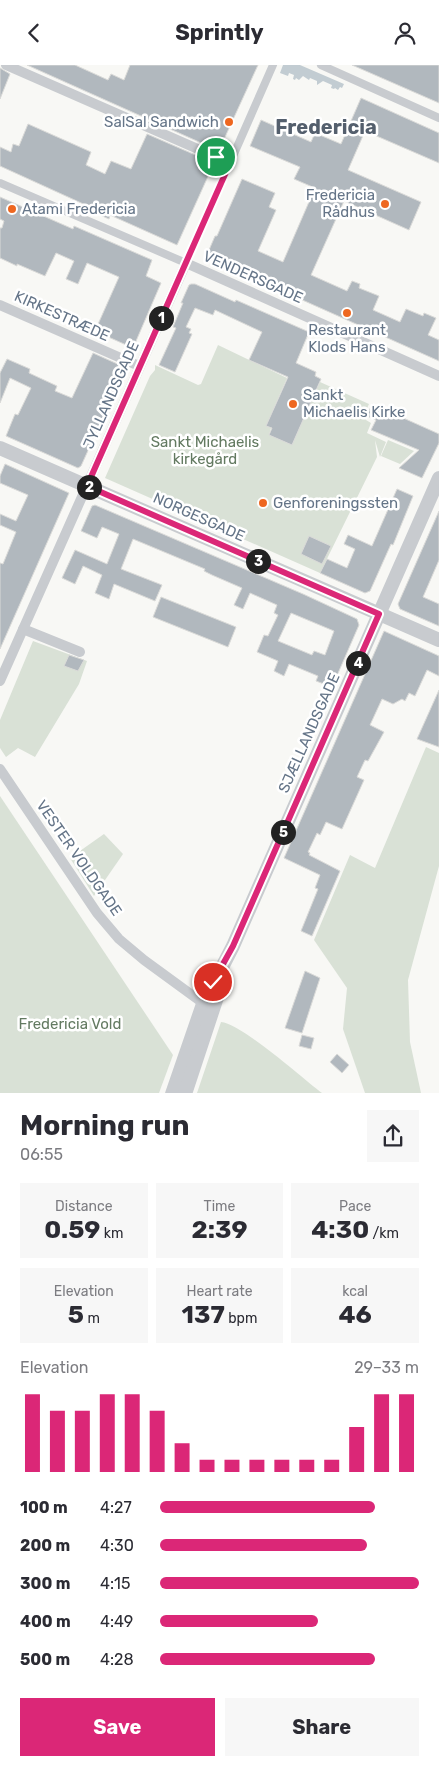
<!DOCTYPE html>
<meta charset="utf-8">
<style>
:root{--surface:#fff;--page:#f7f7f7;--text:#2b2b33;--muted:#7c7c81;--accent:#db2777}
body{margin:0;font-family:Rubik,sans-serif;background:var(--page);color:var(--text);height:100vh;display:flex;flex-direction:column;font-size:19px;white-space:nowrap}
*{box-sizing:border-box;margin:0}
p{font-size:16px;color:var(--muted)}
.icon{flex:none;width:28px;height:28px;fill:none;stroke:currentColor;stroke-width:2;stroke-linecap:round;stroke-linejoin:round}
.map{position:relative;height:1028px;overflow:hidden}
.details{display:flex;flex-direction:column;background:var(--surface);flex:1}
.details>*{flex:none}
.pin{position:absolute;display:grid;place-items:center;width:42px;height:42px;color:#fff;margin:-21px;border:2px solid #fff;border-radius:50%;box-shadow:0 1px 5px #0007}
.km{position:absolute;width:25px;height:25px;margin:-12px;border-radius:50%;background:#222;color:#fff;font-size:14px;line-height:25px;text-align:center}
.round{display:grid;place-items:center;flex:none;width:52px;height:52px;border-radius:0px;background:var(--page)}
.head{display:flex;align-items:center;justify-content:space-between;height:85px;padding:0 20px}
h1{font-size:28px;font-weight:700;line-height:38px}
.metrics{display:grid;grid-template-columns:repeat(3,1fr);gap:8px;height:85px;padding:5px 20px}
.metrics div{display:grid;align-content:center;border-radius:0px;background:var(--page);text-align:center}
.metrics b{font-size:25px;font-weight:700}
.metrics small{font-size:14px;font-weight:400}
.metrics p{font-size:14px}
.chart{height:140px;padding:10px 20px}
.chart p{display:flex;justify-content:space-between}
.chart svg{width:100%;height:90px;margin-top:5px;stroke:var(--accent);stroke-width:6}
.button{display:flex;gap:10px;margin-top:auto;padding:10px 20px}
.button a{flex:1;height:58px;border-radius:0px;background:var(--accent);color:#fff;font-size:20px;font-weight:700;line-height:58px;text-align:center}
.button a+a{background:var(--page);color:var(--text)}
ul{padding:0 20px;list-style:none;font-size:16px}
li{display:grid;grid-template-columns:80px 60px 1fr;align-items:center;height:38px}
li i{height:12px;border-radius:6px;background:var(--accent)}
header{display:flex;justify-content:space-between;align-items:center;height:65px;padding:0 20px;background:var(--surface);font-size:22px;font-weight:700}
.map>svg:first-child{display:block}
.green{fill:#d9e1d6}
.water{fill:#c2ccd2}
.building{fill:#b1b8be;stroke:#dadad8;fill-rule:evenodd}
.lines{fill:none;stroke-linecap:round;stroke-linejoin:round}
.pedestrian{stroke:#c8cbcf;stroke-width:8}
.minor{stroke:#c8cbcf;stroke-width:10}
.tertiary{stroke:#c8cbcf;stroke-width:14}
.route-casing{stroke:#fff;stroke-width:10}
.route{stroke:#db2777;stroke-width:6}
.poi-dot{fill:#ee6720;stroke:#fff;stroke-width:2}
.labels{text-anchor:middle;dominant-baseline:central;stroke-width:5;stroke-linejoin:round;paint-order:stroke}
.poi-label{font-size:15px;fill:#657588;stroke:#fff;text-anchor:start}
.street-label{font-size:15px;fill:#657588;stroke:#fff}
.park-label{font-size:15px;fill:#637a61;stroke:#fff}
.district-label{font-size:20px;font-weight:bold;fill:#545f6d;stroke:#fff}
</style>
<header><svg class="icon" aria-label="back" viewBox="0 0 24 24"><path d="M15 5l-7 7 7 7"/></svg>Sprintly<svg class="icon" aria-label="person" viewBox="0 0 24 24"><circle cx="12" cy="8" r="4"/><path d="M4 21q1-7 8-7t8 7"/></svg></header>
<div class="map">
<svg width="439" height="1029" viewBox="0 0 439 1029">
<rect width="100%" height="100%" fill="#f8f8f5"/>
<g class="green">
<path d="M 218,280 L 287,313 L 266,361 L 271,363 L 269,370 L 292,380 L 320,317 L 369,339 L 364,350 L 366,355 L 371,358 L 367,368 L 386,377 L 380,392 L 375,375 L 377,392 L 320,508 L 105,413 L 150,311 L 155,305 L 155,300 L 198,320 L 201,319 Z"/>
<path d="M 388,375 L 414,386 L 400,399 L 381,391 Z"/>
<path d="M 33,576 L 87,596 L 79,619 L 35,692 L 18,683 L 6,692 L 0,683 L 0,655 Z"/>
<path d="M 426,682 L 439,688 L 439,801 L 408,915 L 410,977 L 421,1028 L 365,1028 L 343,964 L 347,923 L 314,875 L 350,790 L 375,803 Z"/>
<path d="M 0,731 L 173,990 L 159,1028 L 0,1028 Z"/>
<path d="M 104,769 L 123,789 L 94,831 L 70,793 Z"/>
<path d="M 221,957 C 242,959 302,1013 322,1028 L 197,1028 Z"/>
</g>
<path class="water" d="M 283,0 L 300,0 L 344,19 L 342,23 L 340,22 L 338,25 L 335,23 L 334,24 L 331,23 L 332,20 L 323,16 L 317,20 L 317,16 L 310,13 L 309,15 L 303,11 L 299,15 L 296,13 L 295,15 L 293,14 L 294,10 L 289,8 L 288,11 L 280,8 Z"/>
<g class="building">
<path d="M 27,0 L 75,0 L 108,15 L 111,9 L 124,15 L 130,0 L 258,0 L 220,83 L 217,85 Z"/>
<path d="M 352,0 L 439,0 L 439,38 Z"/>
<path d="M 0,3 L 10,9 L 0,34 Z"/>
<path d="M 361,33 L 439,68 L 439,98 L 365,66 L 348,105 L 421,137 L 409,165 L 344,136 L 311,210 L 347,226 L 352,216 L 360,219 L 359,223 L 379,231 L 373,245 L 400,257 L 406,244 L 423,251 L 424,248 L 436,253 L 428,270 L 439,275 L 439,296 L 206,192 L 215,171 L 217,171 L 242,114 L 275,128 L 269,142 L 276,145 L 258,186 L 283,197 L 315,123 L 294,114 L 300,102 L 250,81 L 261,55 L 311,77 L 315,68 L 341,79 Z"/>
<path d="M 28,59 L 91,87 L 86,100 L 105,109 L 111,96 L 131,104 L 147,69 L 214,98 L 177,180 L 110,150 L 109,154 L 89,145 L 90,142 L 0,101 L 0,82 L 11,87 L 13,79 L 19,81 Z"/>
<path d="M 0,132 L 73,164 L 74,161 L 152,195 L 146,211 L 161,218 L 133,283 L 95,266 L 119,212 L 87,198 L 78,219 L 66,214 L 74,196 L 56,188 L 45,211 L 17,199 L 17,201 L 0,193 L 0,163 L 2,163 L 4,156 L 0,154 Z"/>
<path d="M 191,219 L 195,219 L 235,237 L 236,235 L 309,267 L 296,298 L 316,307 L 315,311 L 321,314 L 292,380 L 269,370 L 272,363 L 266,361 L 288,312 L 249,295 L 262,267 L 215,245 L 213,250 L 195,243 L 186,262 L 191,264 L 189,268 L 192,269 L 175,307 L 159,300 L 176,263 L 173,262 L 183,238 L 181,238 L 189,220 Z"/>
<path d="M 93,288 L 122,301 L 124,306 L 81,401 L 78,403 L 6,371 L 15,349 L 18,350 L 31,323 L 10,313 L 0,338 L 0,308 L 7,294 L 30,304 L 29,308 L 57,321 L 55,326 L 72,333 Z"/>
<path d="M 372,339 L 439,369 L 439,378 L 422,413 L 399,403 L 419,385 L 371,365 L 376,355 L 367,351 Z"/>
<path d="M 5,399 L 69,428 L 0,584 L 0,498 L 3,499 L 16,467 L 0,460 L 0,449 L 16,456 L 28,430 L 0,418 L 0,411 Z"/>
<path d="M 397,424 L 413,431 L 393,480 L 391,479 L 370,526 L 365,528 L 320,508 L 327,494 L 347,503 L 355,484 L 344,479 L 348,470 L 372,481 Z"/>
<path d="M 95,440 L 303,529 L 357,554 L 359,560 L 332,622 L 316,616 L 318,611 L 289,599 L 284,611 L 274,606 L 278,596 L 257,587 L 264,570 L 268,571 L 278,550 L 274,548 L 277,540 L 250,528 L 243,544 L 234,540 L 242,523 L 212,510 L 204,506 L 205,504 L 133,474 L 121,504 L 162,520 L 155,536 L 114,519 L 109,534 L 95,528 L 102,510 L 83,501 L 75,519 L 62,513 L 75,485 L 107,499 L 119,469 L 102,462 L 97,473 L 81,466 L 92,441 ZM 291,548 L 334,566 L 325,590 L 314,586 L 312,590 L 278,576 Z"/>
<path d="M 439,446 L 439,495 L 423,532 L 439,539 L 439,561 L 400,544 L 398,539 Z"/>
<path d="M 309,471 L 331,481 L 322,499 L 301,489 Z"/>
<path d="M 161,532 L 236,562 L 228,582 L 153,552 Z"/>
<path d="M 384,566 L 439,591 L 439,611 L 427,605 L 415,631 L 409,628 L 405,636 L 402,634 L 393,639 L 382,634 L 370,660 L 384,667 L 368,696 L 365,695 L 357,712 L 364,715 L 342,764 L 326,757 L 320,770 L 317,768 L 308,787 L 310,788 L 309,790 L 340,806 L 312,871 L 301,866 L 318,824 L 315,823 L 320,810 L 284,793 Z"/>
<path d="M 69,590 L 84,595 L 78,606 L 64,601 Z"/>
<path d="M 439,625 L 439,682 L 417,674 Z"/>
<path d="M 305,906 L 320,913 L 302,968 L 285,963 Z"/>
<path d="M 302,970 L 314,973 L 311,984 L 299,981 Z"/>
<path d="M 337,989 L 349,1000 L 342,1008 L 330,997 Z"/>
</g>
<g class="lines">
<g class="pedestrian">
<path d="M 321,0 L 439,53"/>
<path d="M 0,118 L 186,198 L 273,0"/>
</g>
<g class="minor">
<path d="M 6,0 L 216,92"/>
<path d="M 0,240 L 139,301"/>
<path d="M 23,564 L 80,587"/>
<path d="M 0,616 L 186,198 L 439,311"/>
<path d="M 0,704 L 97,848 L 119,874 L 144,895 L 207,941"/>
</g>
<g class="tertiary">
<path d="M 0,383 L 439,575"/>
<path d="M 172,1029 L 203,939 L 233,881 L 439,413"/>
<path d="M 185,1029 L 224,911"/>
</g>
</g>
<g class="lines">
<g class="route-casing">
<path id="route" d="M 213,917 L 233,881 L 379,549 L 87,421 L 230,98 L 216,92"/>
</g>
<use href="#route" class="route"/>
</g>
<g class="poi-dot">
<circle cx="229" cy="57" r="5"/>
<circle cx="385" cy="139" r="5"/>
<circle cx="12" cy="144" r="5"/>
<circle cx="347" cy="248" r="5"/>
<circle cx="293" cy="339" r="5"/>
<circle cx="263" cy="438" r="5"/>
</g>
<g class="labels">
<g class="poi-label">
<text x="219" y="57" text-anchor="end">SalSal Sandwich</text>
<text x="375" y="130" text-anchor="end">Fredericia<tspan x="375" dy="17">Rådhus</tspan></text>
<text x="22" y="144">Atami Fredericia</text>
<text x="347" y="265" text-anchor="middle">Restaurant<tspan x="347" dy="17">Klods Hans</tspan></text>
<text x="303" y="330">Sankt<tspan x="303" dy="17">Michaelis Kirke</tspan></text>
<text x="273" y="438">Genforeningssten</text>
</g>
<g class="street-label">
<text transform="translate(253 212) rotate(24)">VENDERSGADE</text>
<text transform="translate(62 251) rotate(24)">KIRKESTRÆDE</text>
<text transform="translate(111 330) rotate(-66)">JYLLANDSGADE</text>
<text transform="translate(199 452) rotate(24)">NORGESGADE</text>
<text transform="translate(309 668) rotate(-66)">SJÆLLANDSGADE</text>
<text transform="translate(79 793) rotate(55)">VESTER VOLDGADE</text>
</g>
<g class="park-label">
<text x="205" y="377">Sankt Michaelis<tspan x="205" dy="17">kirkegård</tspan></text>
<text x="70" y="959">Fredericia Vold</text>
</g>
<g class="district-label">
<text x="326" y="62">Fredericia</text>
</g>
</g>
</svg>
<div class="pin" style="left:216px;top:92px;background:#1e9e55"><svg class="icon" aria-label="arrive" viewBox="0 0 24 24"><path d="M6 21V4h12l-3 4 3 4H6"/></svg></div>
<div class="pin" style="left:213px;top:917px;background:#d93025"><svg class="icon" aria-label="check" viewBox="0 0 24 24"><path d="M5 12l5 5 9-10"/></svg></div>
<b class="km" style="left:161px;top:253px">1</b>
<b class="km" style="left:89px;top:422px">2</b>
<b class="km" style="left:258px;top:496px">3</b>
<b class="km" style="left:358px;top:598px">4</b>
<b class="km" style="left:283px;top:767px">5</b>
</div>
<section class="details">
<div class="head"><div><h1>Morning run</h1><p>06:55</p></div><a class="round"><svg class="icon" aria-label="share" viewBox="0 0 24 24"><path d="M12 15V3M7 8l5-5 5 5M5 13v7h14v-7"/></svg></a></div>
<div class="metrics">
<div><p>Distance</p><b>0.59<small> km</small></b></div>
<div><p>Time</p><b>2:39</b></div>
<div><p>Pace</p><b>4:30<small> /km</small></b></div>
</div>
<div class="metrics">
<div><p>Elevation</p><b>5<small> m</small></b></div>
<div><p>Heart rate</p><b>137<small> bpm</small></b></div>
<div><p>kcal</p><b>46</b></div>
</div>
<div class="chart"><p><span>Elevation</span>29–33 m</p>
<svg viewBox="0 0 160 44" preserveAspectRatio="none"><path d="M5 44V6M15 44V14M25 44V14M35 44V6M45 44V6M55 44V14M65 44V30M75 44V38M85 44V38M95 44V38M105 44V38M115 44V38M125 44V38M135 44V22M145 44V6M155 44V6"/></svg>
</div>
<ul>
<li><b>100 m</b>4:27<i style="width:83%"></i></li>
<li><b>200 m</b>4:30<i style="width:80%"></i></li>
<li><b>300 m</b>4:15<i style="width:100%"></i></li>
<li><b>400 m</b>4:49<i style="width:61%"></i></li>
<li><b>500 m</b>4:28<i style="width:83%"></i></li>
</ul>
<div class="button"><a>Save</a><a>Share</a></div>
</section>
